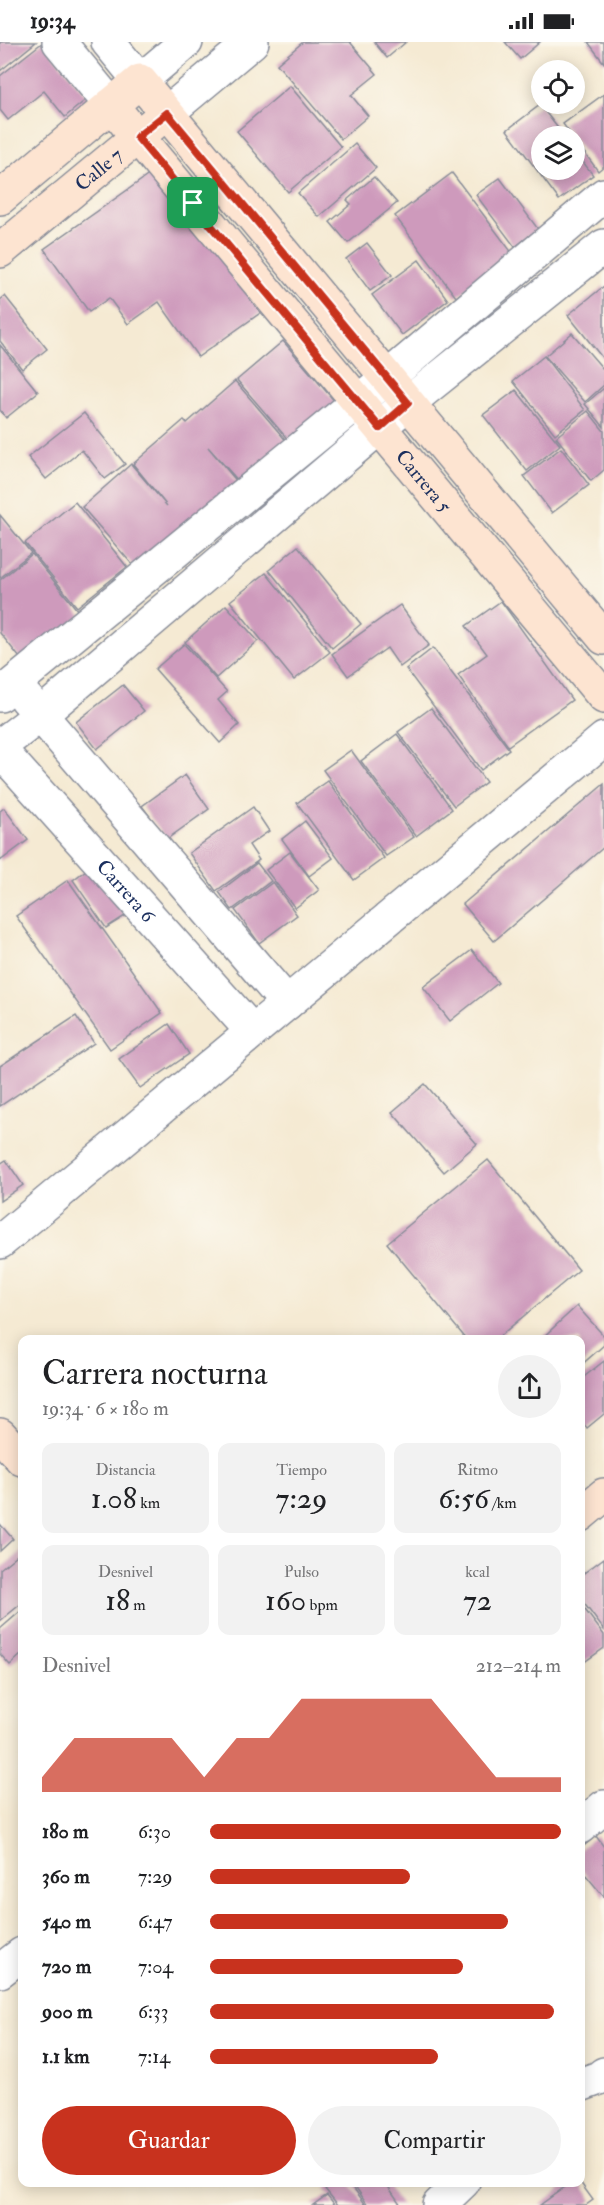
<!DOCTYPE html>
<html lang="es">
<meta charset="utf-8">
<style>
:root{--surface:#fff;--page:#f2f2f2;--text:#202124;--muted:#757577;--accent:#c8321e}
body{margin:0;font-family:"IM FELL Double Pica",serif;background:var(--page);color:var(--text);height:100vh;display:flex;flex-direction:column;font-size:22px;white-space:nowrap}
*{box-sizing:border-box;margin:0}
p{font-size:20px;color:var(--muted)}
.icon{flex:none;width:33px;height:33px;fill:none;stroke:currentColor;stroke-width:2;stroke-linecap:round;stroke-linejoin:round}
.map{position:relative;flex:1;overflow:hidden}
.sheet{position:absolute;left:18px;top:1293px;width:567px;height:852px;display:flex;flex-direction:column;background:var(--surface);border-radius:12px;box-shadow:0 3px 15px #0003}
.sheet>*{flex:none}
.fabs{position:absolute;left:531px;top:18px;display:grid;gap:12px}
.fabs a{display:grid;place-items:center;width:54px;height:54px;border-radius:50%;background:var(--surface);box-shadow:0 3px 15px #0003;font-size:30px}
.pin{position:absolute;display:grid;place-items:center;width:51px;height:51px;color:#fff;margin:-26px;border-radius:12px;box-shadow:0 3px 9px #0006}
.round{display:grid;place-items:center;flex:none;width:63px;height:63px;border-radius:32px;background:var(--page)}
.overview{display:flex;align-items:center;justify-content:space-between;height:102px;padding:0 24px}
h1{font-size:33px;font-weight:600;line-height:45px}
.figures{display:grid;grid-template-columns:repeat(3,1fr);gap:9px;height:102px;padding:6px 24px}
.figures div{display:grid;align-content:center;border-radius:12px;background:var(--page);text-align:center}
.figures b{font-size:30px;font-weight:600}
.figures small{font-size:16px;font-weight:400}
.figures p{font-size:16px}
.chart{height:168px;padding:12px 24px}
.chart p{display:flex;justify-content:space-between}
.chart svg{width:100%;height:108px;margin-top:6px;fill:var(--accent);opacity:.7}
.button{display:flex;gap:12px;margin-top:auto;padding:12px 24px}
.button a{flex:1;height:69px;border-radius:36px;background:var(--accent);color:#fff;font-size:24px;font-weight:600;line-height:69px;text-align:center}
.button a+a{background:var(--page);color:var(--text)}
ul{padding:0 24px;list-style:none;font-size:20px}
li{display:grid;grid-template-columns:96px 72px 1fr;align-items:center;height:45px}
li i{height:15px;border-radius:8px;background:var(--accent)}
.status{display:flex;justify-content:space-between;align-items:center;height:42px;padding:0 30px;background:var(--surface);direction:ltr}
.status svg{height:16px;fill:currentColor}
.map>svg:first-child{display:block}
.building{fill:#ce9abc}
.lines{fill:none;stroke-linecap:round;stroke-linejoin:round}
.minor-casing{stroke:#888c98;stroke-width:36}
.tertiary-casing{stroke:#888c98;stroke-width:36}
.secondary-casing{stroke:#888c98;stroke-width:36}
.minor{stroke:#fff;stroke-width:33}
.tertiary{stroke:#fff;stroke-width:33}
.secondary{stroke:#fde4d1;stroke-width:33}
.route-casing{stroke:#fff;stroke-width:12}
.route{stroke:#c8321e;stroke-width:8}
.labels{text-anchor:middle;dominant-baseline:central;stroke-width:4.5;stroke-linejoin:round;paint-order:stroke}
.street-label{font-size:20px;fill:#1b2f5e;stroke:#fbf7ec}
</style>
<div class="status"><b>19:34</b><svg viewBox="0 0 49 12"><path d="M0 12V9h3v3zM5 12V6h3v6zM10 12V3h3v9zM15 12V0h3v12zM26 1h20v11H26zM47 4h2v5h-2z"/></svg></div>
<div class="map">
<svg width="604" height="2163" viewBox="0 0 604 2163">
<rect width="100%" height="100%" fill="#fbf7ec"/>
<filter id="ink" filterUnits="userSpaceOnUse"><feTurbulence type="fractalNoise" baseFrequency=".0167" numOctaves="2"/><feDisplacementMap in="SourceGraphic" scale="12" xChannelSelector="R" yChannelSelector="G"/><feConvolveMatrix kernelMatrix="1 2 1 2 8 2 1 2 1" color-interpolation-filters="sRGB"/></filter>
<filter id="wash" filterUnits="userSpaceOnUse"><feTurbulence type="fractalNoise" baseFrequency=".008" numOctaves="4" result="noise"/><feDisplacementMap in="SourceGraphic" scale="24" xChannelSelector="R" yChannelSelector="G"/><feGaussianBlur stdDeviation="1.35" result="paint"/><feColorMatrix in="noise" values="0 0 0 0 0 0 0 0 0 0 0 0 0 0 0 0 0 1.4 0 .05"/><feComposite in="paint" operator="in"/></filter>
<g filter="url(#wash)">
<rect width="100%" height="100%" fill="#f5ead3"/>
<g id="blocks">
<g class="building">
<path d="M 0,0 L 36,0 L 0,29 Z"/>
<path d="M 43,0 L 88,56 L 65,75 L 44,49 L 8,78 L 0,68 L 0,34 Z"/>
<path d="M 303,0 L 350,0 L 377,32 L 351,53 L 368,74 L 341,97 L 277,22 Z"/>
<path d="M 374,0 L 406,0 L 387,16 Z"/>
<path d="M 505,0 L 540,0 L 520,17 Z"/>
<path d="M 588,0 L 604,0 L 604,21 Z"/>
<path d="M 290,44 L 341,105 L 288,150 L 237,89 Z"/>
<path d="M 604,52 L 604,124 L 598,129 L 563,82 Z"/>
<path d="M 540,63 L 564,94 L 542,94 L 542,128 L 574,128 L 574,108 L 593,133 L 559,158 L 507,88 Z"/>
<path d="M 355,102 L 376,126 L 319,175 L 298,151 Z"/>
<path d="M 160,125 L 263,269 L 198,315 L 159,260 L 128,282 L 109,256 L 89,270 L 44,207 Z"/>
<path d="M 452,131 L 513,212 L 456,255 L 395,174 Z"/>
<path d="M 374,135 L 397,161 L 348,201 L 330,180 L 351,162 L 347,158 Z"/>
<path d="M 500,136 L 538,187 L 515,205 L 476,153 Z"/>
<path d="M 367,201 L 392,233 L 370,249 L 346,217 Z"/>
<path d="M 419,218 L 448,258 L 402,293 L 372,253 Z"/>
<path d="M 604,244 L 604,318 L 568,273 Z"/>
<path d="M 5,254 L 47,307 L 22,327 L 0,299 L 0,258 Z"/>
<path d="M 572,291 L 604,328 L 604,343 L 585,360 L 545,314 Z"/>
<path d="M 283,299 L 336,361 L 290,400 L 237,338 Z"/>
<path d="M 0,303 L 38,350 L 6,376 L 0,368 Z"/>
<path d="M 544,314 L 585,368 L 555,392 L 513,339 Z"/>
<path d="M 235,339 L 289,402 L 242,443 L 208,405 L 239,442 L 138,529 L 82,465 L 131,422 L 167,464 L 133,422 L 184,378 L 187,381 Z"/>
<path d="M 604,346 L 604,385 L 585,362 Z"/>
<path d="M 516,348 L 560,403 L 527,429 L 483,373 Z"/>
<path d="M 588,369 L 604,389 L 604,428 L 591,439 L 556,395 Z"/>
<path d="M 84,371 L 125,422 L 105,437 L 82,408 L 46,437 L 28,415 Z"/>
<path d="M 561,406 L 589,443 L 552,471 L 524,434 Z"/>
<path d="M 75,460 L 127,525 L 77,565 L 25,501 Z"/>
<path d="M 0,473 L 31,511 L 0,536 Z"/>
<path d="M 298,504 L 361,582 L 332,606 L 269,528 Z"/>
<path d="M 32,512 L 82,574 L 24,621 L 0,591 L 0,538 Z"/>
<path d="M 266,531 L 330,610 L 294,638 L 230,559 Z"/>
<path d="M 501,559 L 572,658 L 508,704 L 458,633 L 487,612 L 466,584 Z"/>
<path d="M 226,563 L 258,599 L 216,636 L 185,600 Z"/>
<path d="M 400,563 L 429,603 L 400,625 L 387,606 L 348,634 L 332,612 Z"/>
<path d="M 184,602 L 227,650 L 218,658 L 239,683 L 220,701 L 155,627 Z"/>
<path d="M 433,606 L 509,707 L 481,728 L 406,627 Z"/>
<path d="M 123,643 L 144,669 L 97,707 L 76,680 Z"/>
<path d="M 431,666 L 486,740 L 454,764 L 398,690 Z"/>
<path d="M 397,692 L 452,767 L 416,794 L 361,719 Z"/>
<path d="M 351,708 L 414,795 L 386,814 L 323,728 Z"/>
<path d="M 185,733 L 209,767 L 167,797 L 142,764 Z"/>
<path d="M 328,739 L 384,816 L 354,838 L 297,761 Z"/>
<path d="M 604,742 L 604,805 L 494,899 L 463,862 Z"/>
<path d="M 253,765 L 269,789 L 249,803 L 259,818 L 216,849 L 189,811 Z"/>
<path d="M 4,766 L 28,798 L 0,819 L 0,769 Z"/>
<path d="M 305,779 L 333,816 L 309,834 L 282,797 Z"/>
<path d="M 290,810 L 319,848 L 295,866 L 266,828 Z"/>
<path d="M 257,821 L 271,839 L 232,868 L 219,850 Z"/>
<path d="M 90,825 L 125,874 L 106,886 L 73,838 Z"/>
<path d="M 68,838 L 162,971 L 110,1007 L 16,874 Z"/>
<path d="M 273,840 L 297,873 L 259,901 L 235,868 Z"/>
<path d="M 472,908 L 498,941 L 450,979 L 423,945 Z"/>
<path d="M 76,974 L 94,1001 L 0,1064 L 0,1024 Z"/>
<path d="M 169,982 L 189,1012 L 140,1046 L 119,1017 Z"/>
<path d="M 425,1042 L 477,1102 L 444,1130 L 392,1070 Z"/>
<path d="M 6,1118 L 23,1143 L 0,1159 L 0,1122 Z"/>
<path d="M 488,1118 L 579,1228 L 495,1298 L 467,1298 L 387,1201 Z"/>
<path d="M 577,1264 L 604,1294 L 604,1303 L 580,1324 L 580,1298 L 540,1298 Z"/>
<path d="M 604,1319 L 604,1372 L 587,1386 L 580,1378 L 580,1338 Z"/>
<path d="M 0,1482 L 13,1497 L 0,1509 Z"/>
<path d="M 22,1509 L 22,1561 L 0,1579 L 0,1527 Z"/>
<path d="M 604,1516 L 604,1588 L 580,1556 L 580,1534 Z"/>
<path d="M 580,1561 L 604,1593 L 604,1606 L 580,1623 Z"/>
<path d="M 22,1568 L 22,1612 L 10,1623 L 0,1612 L 0,1587 Z"/>
<path d="M 596,1794 L 604,1805 L 604,1855 L 580,1826 L 580,1807 Z"/>
<path d="M 334,2140 L 349,2140 L 366,2163 L 338,2163 L 325,2147 Z"/>
<path d="M 352,2140 L 385,2140 L 401,2163 L 368,2163 Z"/>
<path d="M 572,2140 L 580,2140 L 593,2158 L 586,2163 L 540,2163 Z"/>
<path d="M 327,2153 L 335,2163 L 313,2163 Z"/>
</g>
</g>
</g>
<g filter="url(#ink)">
<use href="#blocks" fill-opacity="0" stroke="#888c98" stroke-width="1.5"/>
<g class="lines">
<g class="minor-casing">
<g id="minor">
<path d="M 59,0 L 111,63"/>
<path d="M 108,0 L 140,39"/>
<path d="M 0,653 L 387,336 L 604,153"/>
<path d="M 26,656 L 287,961"/>
<path d="M 0,704 L 39,674 L 408,361 L 604,204"/>
<path id="s1" d="M 0,708 L 252,989"/>
<path d="M 0,1200 L 604,697"/>
<path d="M 580,1785 L 604,1765"/>
<path d="M 0,1929 L 22,1912"/>
<path d="M 580,2043 L 599,2036 L 604,2032"/>
<path d="M 439,2163 L 463,2140"/>
</g>
</g>
<g class="tertiary-casing">
<g id="tertiary">
<path d="M 140,39 L 186,0"/>
<path d="M 167,71 L 252,0"/>
</g>
</g>
<g class="secondary-casing">
<g id="secondary">
<path id="s2" d="M 111,63 L 604,655"/>
<path d="M 0,156 L 140,39 L 604,596"/>
<path id="s3" d="M 0,209 L 153,82"/>
<path d="M 0,1393 L 22,1417"/>
<path d="M 580,1473 L 604,1453"/>
</g>
</g>
<use href="#minor" class="minor"/>
<use href="#tertiary" class="tertiary"/>
<use href="#secondary" class="secondary"/>
</g>
</g>
<g class="lines" filter="url(#ink)">
<g class="route-casing">
<path id="route" d="M 167,71 L 408,361 L 380,386 L 137,95 Z"/>
</g>
<use href="#route" class="route"/>
</g>
<g class="labels">
<g class="street-label">
<text stroke="none"><textPath href="#s3" startOffset="128">Calle 7</textPath></text>
<text stroke="none"><textPath href="#s2" startOffset="489">Carrera 5</textPath></text>
<text stroke="none"><textPath href="#s1" startOffset="189">Carrera 6</textPath></text>
</g>
</g>
</svg>
<div class="fabs">
<a><svg class="icon" aria-label="locate" viewBox="0 0 24 24"><circle cx="12" cy="12" r="6"/><path d="M12 2v4M12 18v4M2 12h4M18 12h4"/></svg></a>
<a><svg class="icon" aria-label="layers" viewBox="0 0 24 24"><path d="M12 4l9 5-9 5-9-5zM3 14l9 5 9-5"/></svg></a>
</div>
<div class="pin" style="left:193px;top:161px;background:#1e9e55"><svg class="icon" aria-label="arrive" viewBox="0 0 24 24"><path d="M6 21V4h12l-3 4 3 4H6"/></svg></div>
<section class="sheet">
<div class="overview"><div><h1>Carrera nocturna</h1><p>19:34 · 6 × 180 m</p></div><a class="round"><svg class="icon" aria-label="share" viewBox="0 0 24 24"><path d="M12 15V3M7 8l5-5 5 5M5 13v7h14v-7"/></svg></a></div>
<div class="figures">
<div><p>Distancia</p><b>1.08<small> km</small></b></div>
<div><p>Tiempo</p><b>7:29</b></div>
<div><p>Ritmo</p><b>6:56<small> /km</small></b></div>
</div>
<div class="figures">
<div><p>Desnivel</p><b>18<small> m</small></b></div>
<div><p>Pulso</p><b>160<small> bpm</small></b></div>
<div><p>kcal</p><b>72</b></div>
</div>
<div class="chart"><p><span>Desnivel</span>212–214 m</p>
<svg viewBox="0 0 160 44" preserveAspectRatio="none"><path d="M0 44V38L10 22L20 22L30 22L40 22L50 38L60 22L70 22L80 6L90 6L100 6L110 6L120 6L130 22L140 38L150 38L160 38V44z"/></svg>
</div>
<ul>
<li><b>180 m</b>6:30<i style="width:100%"></i></li>
<li><b>360 m</b>7:29<i style="width:57%"></i></li>
<li><b>540 m</b>6:47<i style="width:85%"></i></li>
<li><b>720 m</b>7:04<i style="width:72%"></i></li>
<li><b>900 m</b>6:33<i style="width:98%"></i></li>
<li><b>1.1 km</b>7:14<i style="width:65%"></i></li>
</ul>
<div class="button"><a>Guardar</a><a>Compartir</a></div>
</section>
</div>
